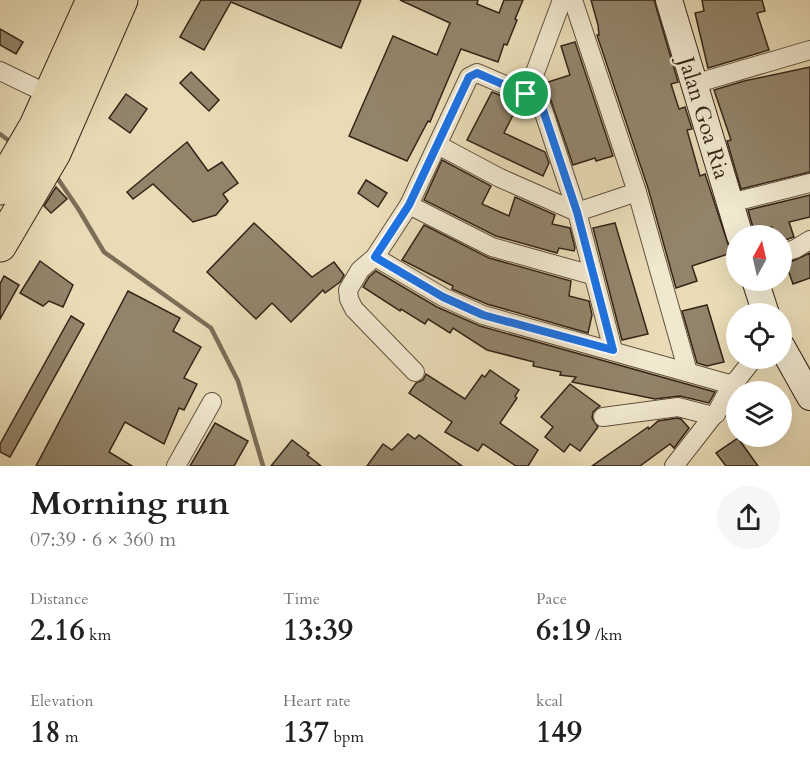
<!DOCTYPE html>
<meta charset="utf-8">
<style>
:root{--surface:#fff;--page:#f6f6f6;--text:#222;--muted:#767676}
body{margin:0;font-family:Cardo,serif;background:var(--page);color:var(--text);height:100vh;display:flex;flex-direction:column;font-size:22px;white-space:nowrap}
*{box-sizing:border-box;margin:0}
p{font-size:20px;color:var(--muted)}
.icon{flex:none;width:33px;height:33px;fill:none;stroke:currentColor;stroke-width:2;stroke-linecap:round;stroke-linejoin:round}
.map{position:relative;height:466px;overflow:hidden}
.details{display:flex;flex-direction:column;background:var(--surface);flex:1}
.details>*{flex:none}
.needle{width:39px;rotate:8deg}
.buttons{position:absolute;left:726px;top:225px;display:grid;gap:12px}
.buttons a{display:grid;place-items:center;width:66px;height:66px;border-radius:50%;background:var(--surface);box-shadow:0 6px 24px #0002;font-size:30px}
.pin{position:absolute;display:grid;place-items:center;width:51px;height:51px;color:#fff;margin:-26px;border:3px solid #fff;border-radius:50%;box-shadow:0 2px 6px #0007}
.round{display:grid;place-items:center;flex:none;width:63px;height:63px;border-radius:32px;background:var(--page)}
.overview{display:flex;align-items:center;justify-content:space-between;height:102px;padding:0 30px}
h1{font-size:33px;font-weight:700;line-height:45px}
.metrics{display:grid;grid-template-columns:repeat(3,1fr);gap:9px;height:102px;padding:6px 30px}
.metrics div{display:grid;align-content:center}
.metrics b{font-size:30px;font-weight:700}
.metrics small{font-size:16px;font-weight:400}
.metrics p{font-size:16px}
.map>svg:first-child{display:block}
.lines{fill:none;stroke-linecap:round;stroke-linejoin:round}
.stream{stroke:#7c6d56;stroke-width:4.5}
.building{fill:#92846a;stroke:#352518;stroke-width:1.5}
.street-casing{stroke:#62523f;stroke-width:20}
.secondary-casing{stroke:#352518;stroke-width:28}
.highway-casing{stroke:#352518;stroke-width:35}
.street{stroke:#f0e8cf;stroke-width:18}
.secondary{stroke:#f0e8cf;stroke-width:26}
.highway{stroke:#e8dbb5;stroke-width:33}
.route-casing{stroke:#fff;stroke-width:12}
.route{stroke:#1a73e8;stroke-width:8}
.labels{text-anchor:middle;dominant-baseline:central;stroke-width:4.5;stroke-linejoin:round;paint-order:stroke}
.street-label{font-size:22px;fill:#352518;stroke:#f0e8cf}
</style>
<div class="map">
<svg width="810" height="466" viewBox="0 0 810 466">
<rect width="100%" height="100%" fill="#e8dbb5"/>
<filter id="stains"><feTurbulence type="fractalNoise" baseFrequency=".00333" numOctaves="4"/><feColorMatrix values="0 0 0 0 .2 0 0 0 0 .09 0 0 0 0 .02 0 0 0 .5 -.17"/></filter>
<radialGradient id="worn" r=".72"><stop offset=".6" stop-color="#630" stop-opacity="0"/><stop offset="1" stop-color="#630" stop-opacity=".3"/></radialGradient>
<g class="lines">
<g class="stream">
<path d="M 0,134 L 12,143"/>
<path d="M 56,176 L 79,210 L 104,252 L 211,328 L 238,381 L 263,466"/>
</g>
</g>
<g class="building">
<path d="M 201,0 L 361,0 L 341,48 L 231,2 L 204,50 L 180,37 Z"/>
<path d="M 400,0 L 478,0 L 477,4 L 499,13 L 504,0 L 523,0 L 515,19 L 517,20 L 507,45 L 504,44 L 498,62 L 461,49 L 430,122 L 428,121 L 407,161 L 349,136 L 393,36 L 437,55 L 450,23 Z"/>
<path d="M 591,0 L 654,0 L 678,82 L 671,84 L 679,109 L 685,107 L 692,129 L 687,130 L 700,176 L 705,174 L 731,253 L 692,266 L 697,281 L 676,288 L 648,188 L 597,35 L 599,35 L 598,25 Z"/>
<path d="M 702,0 L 762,0 L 765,11 L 757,13 L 769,50 L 708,68 L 695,13 L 704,11 Z"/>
<path d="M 0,29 L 23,42 L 16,54 L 0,45 Z"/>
<path d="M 575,42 L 613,156 L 596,161 L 595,158 L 573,165 L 545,83 L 570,75 L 561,46 Z"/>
<path d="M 810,67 L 810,172 L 741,189 L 727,141 L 731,140 L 714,90 L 744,81 Z"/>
<path d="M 191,72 L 219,100 L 209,111 L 180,83 Z"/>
<path d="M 492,92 L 519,103 L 504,133 L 545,152 L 549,163 L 543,176 L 467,140 Z"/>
<path d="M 126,94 L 147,109 L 130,133 L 109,118 Z"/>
<path d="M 187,142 L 208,171 L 222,162 L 238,183 L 223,194 L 228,201 L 216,215 L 193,222 L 153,184 L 133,199 L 127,192 Z"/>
<path d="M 442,160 L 491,186 L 482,204 L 509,216 L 515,197 L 555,215 L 552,224 L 570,228 L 575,248 L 574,251 L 559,248 L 557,253 L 496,236 L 424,200 Z"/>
<path d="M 366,180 L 387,193 L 378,207 L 358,193 Z"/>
<path d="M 56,187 L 67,199 L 51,213 L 44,206 Z"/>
<path d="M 810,195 L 810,217 L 789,222 L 794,237 L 782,241 L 782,236 L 774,236 L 772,227 L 754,231 L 748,210 Z"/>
<path d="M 254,223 L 312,277 L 334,262 L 344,275 L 340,282 L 325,293 L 323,290 L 291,322 L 272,303 L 256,319 L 207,272 Z"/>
<path d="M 615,223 L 648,334 L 622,340 L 593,228 Z"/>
<path d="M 424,225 L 489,258 L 571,281 L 569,296 L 589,301 L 592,315 L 588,333 L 487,304 L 452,289 L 453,286 L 402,260 Z"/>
<path d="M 810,253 L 810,278 L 793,284 L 786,264 Z"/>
<path d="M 40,261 L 73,285 L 63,307 L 49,301 L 43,306 L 20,293 Z"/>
<path d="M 376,271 L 437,307 L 480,326 L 715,392 L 709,403 L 680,396 L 655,399 L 572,382 L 576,377 L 560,375 L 561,372 L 533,366 L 534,362 L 487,350 L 453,328 L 450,333 L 428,319 L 425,324 L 401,309 L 400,311 L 363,287 L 369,277 Z"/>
<path d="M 4,276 L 19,285 L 0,319 L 0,284 Z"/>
<path d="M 128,291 L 180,318 L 173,331 L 201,347 L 184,378 L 197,384 L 184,410 L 179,408 L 164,444 L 125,422 L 109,452 L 132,466 L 36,466 Z"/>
<path d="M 707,305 L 724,362 L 707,366 L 697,363 L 682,311 Z"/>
<path d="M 71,316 L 84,324 L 10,457 L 0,452 L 0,444 Z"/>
<path d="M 490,370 L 519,390 L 515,396 L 517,398 L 500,423 L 538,450 L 528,466 L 516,466 L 483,444 L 478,451 L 445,432 L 452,422 L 409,393 L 416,383 L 423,380 L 426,374 L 465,399 L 482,375 L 485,377 Z"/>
<path d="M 570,384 L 600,406 L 593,412 L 592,418 L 598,427 L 580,451 L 570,444 L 564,452 L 545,437 L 553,427 L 541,417 Z"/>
<path d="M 677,418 L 681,419 L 689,428 L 674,448 L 670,444 L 640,466 L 592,466 L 648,427 L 649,429 L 658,421 Z"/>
<path d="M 215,423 L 248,441 L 234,466 L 190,466 Z"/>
<path d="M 408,434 L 415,439 L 419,435 L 462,466 L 367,466 L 383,444 L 392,450 Z"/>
<path d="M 738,438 L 758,466 L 726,466 L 716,453 Z"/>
<path d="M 292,440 L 309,453 L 307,455 L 321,466 L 271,466 Z"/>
</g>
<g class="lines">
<g class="street-casing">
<g id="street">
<path d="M 573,0 L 637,192 L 688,372"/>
<path d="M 0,71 L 50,95"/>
<path d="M 694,84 L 810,50"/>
<path d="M 527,94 L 562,0"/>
<path d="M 438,145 L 500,178 L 577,212 L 637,192"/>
<path d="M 730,203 L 810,183"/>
<path d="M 409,205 L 492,247 L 592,275"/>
<path d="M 782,253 L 795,249 L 810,240"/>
<path d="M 375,257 L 443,297 L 483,315 L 729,384 L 736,381 L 754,358"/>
<path d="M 415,372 L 354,309 L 349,299 L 348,290 L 360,270 L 375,257 L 409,205 L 469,77 L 477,73 L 533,97 L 542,107 L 577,212 L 613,350"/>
<path d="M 603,417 L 678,407 L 713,416 L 716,414 L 732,383"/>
<path d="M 176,466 L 212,402"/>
<path d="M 674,466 L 713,416"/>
</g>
</g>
<g class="secondary-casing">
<g id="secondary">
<path d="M 669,0 L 740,236"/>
<path d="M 755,280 L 766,314"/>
<path d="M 782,347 L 810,397"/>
</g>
</g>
<g class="highway-casing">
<g id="highway">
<path d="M 0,188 L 36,126 L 93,0"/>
<path d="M 0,245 L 54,153 L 121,0"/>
</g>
</g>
<use href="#street" class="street"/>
<use href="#secondary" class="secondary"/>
<use href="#highway" class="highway"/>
</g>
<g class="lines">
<g class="route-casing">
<path id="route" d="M 477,73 L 532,97 L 542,107 L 577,212 L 613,350 L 483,315 L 443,297 L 375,257 L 409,205 L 469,77 Z"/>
</g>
<use href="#route" class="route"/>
</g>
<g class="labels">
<g class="street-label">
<text transform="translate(704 118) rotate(73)">Jalan Goa Ria</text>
</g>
</g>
<rect width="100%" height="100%" filter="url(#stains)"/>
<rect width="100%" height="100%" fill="url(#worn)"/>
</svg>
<div class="buttons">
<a><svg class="needle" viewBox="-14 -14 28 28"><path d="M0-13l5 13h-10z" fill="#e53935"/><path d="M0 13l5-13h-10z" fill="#767676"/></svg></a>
<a><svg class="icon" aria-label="locate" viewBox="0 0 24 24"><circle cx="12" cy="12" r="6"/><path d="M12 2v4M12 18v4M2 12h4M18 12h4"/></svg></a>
<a><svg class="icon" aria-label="layers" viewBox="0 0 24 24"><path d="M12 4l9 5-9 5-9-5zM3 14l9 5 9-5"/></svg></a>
</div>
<div class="pin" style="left:526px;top:94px;background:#1e9e55"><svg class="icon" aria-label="arrive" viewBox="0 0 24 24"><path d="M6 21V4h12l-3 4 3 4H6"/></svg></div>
</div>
<section class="details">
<div class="overview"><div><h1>Morning run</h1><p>07:39 · 6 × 360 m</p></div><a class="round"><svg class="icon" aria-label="share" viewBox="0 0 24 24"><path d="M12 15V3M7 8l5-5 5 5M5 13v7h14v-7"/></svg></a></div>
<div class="metrics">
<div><p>Distance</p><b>2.16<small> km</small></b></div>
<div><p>Time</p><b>13:39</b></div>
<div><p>Pace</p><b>6:19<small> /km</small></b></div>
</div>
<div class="metrics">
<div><p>Elevation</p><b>18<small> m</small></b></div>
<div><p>Heart rate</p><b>137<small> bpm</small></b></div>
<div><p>kcal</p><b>149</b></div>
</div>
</section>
